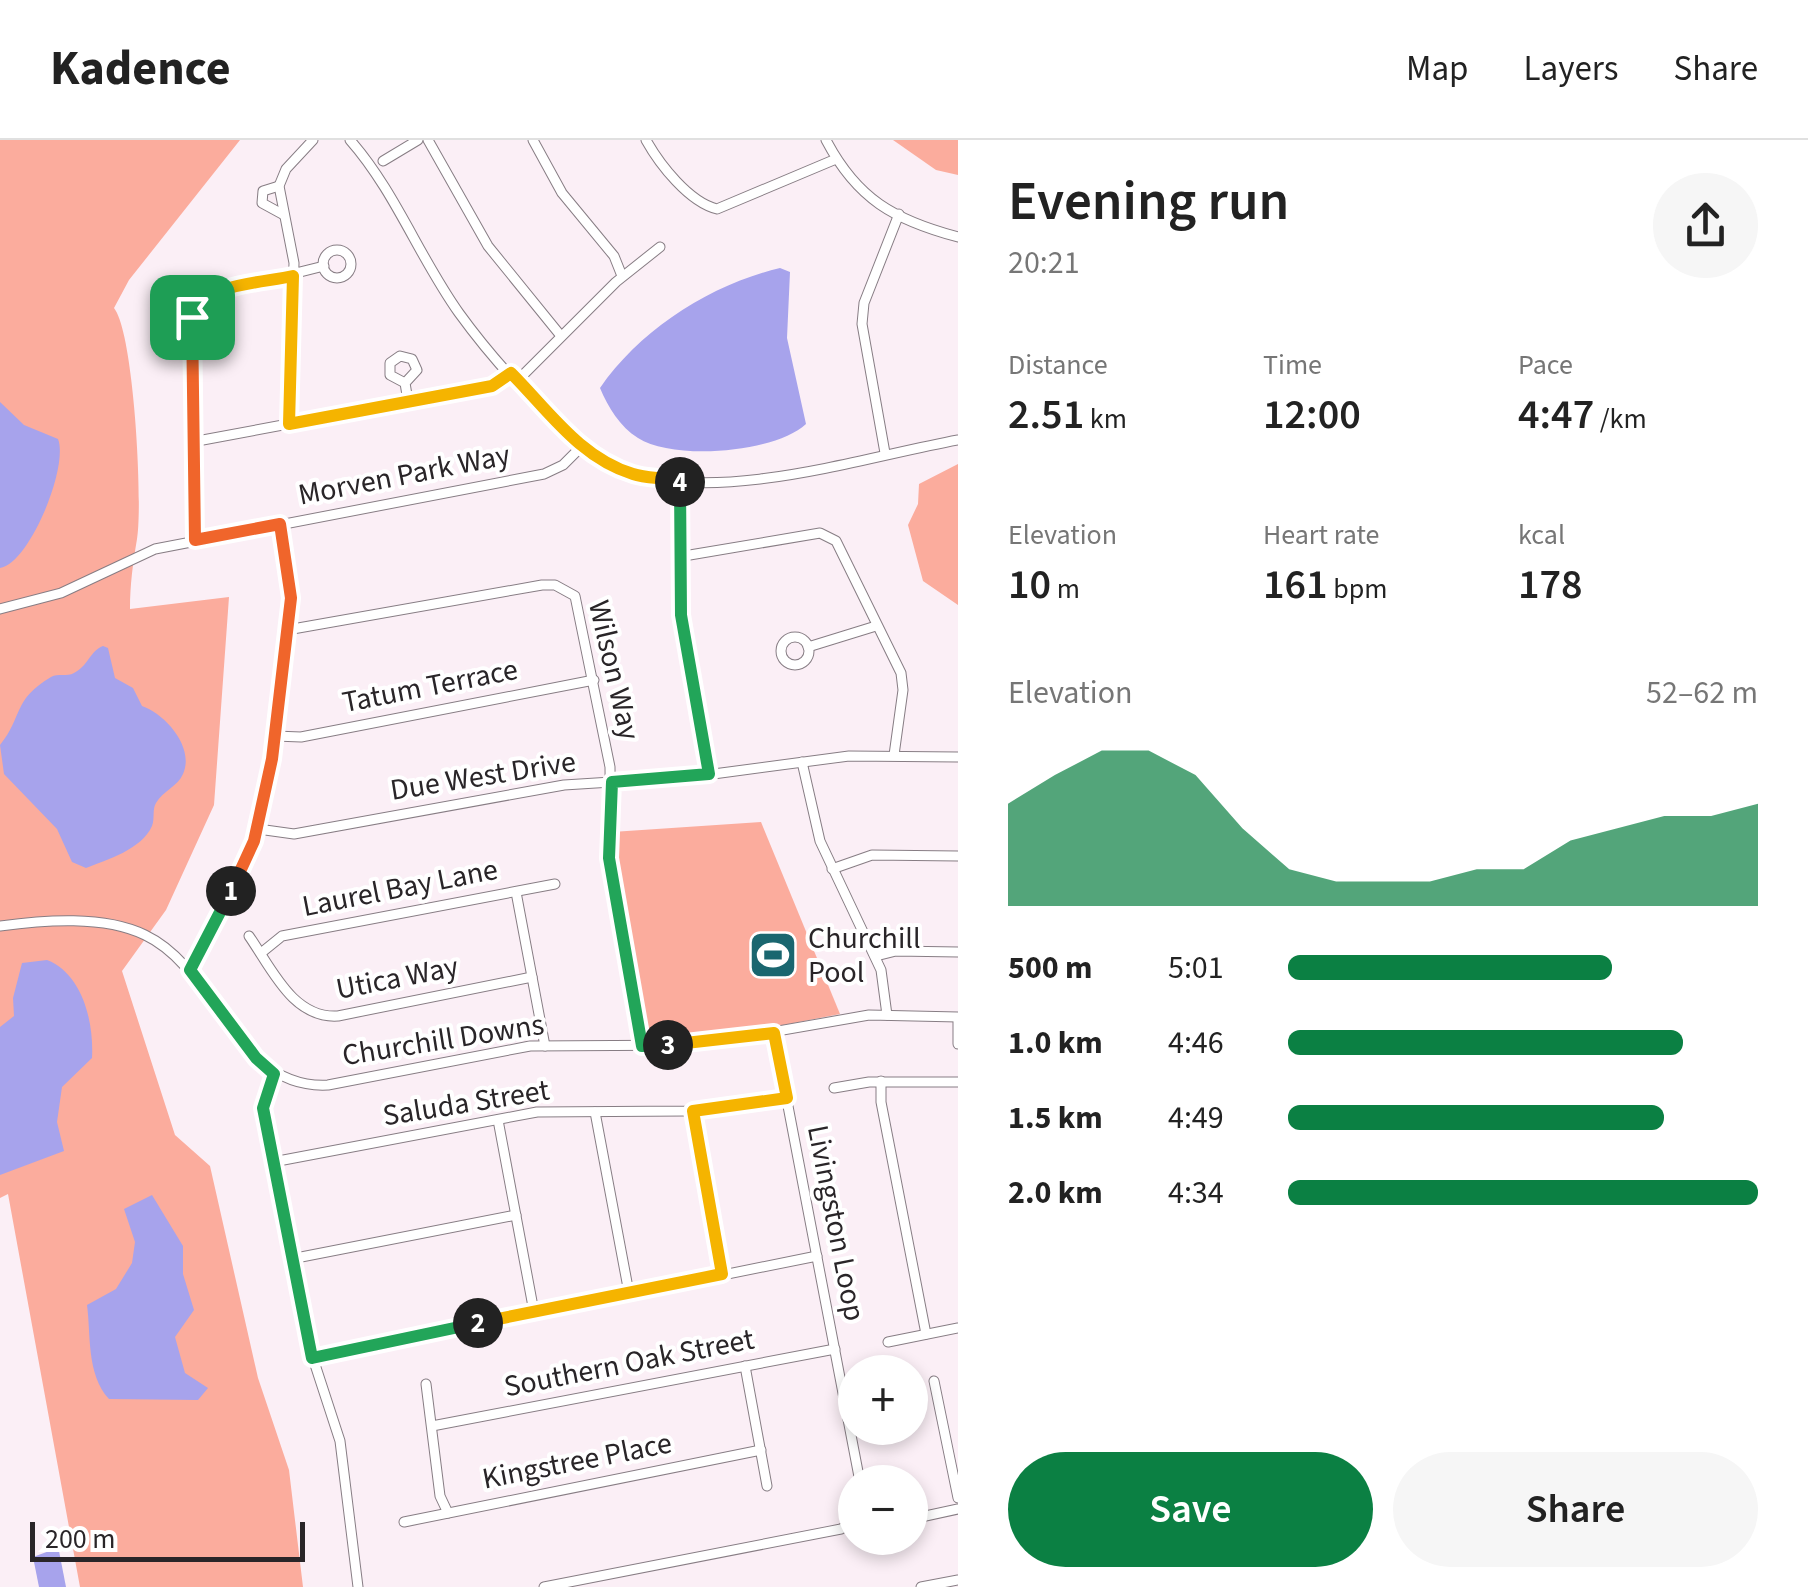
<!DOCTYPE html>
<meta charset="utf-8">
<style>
:root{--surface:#fff;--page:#f6f6f6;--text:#222;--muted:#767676;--line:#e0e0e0;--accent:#0b8043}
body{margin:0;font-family:"Source Sans 3",sans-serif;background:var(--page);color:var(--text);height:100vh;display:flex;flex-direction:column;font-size:38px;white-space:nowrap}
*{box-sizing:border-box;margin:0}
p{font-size:32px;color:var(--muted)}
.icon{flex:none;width:55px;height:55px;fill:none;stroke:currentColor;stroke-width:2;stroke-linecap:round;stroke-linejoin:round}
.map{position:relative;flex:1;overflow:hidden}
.side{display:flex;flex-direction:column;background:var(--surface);width:850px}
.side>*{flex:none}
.buttons{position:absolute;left:838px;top:1215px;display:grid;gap:20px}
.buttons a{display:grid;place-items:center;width:90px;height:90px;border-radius:50%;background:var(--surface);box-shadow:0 5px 15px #0003;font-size:50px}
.scale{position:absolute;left:30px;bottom:25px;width:275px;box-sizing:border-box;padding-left:10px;border:5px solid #292528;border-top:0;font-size:28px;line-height:35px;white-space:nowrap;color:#292528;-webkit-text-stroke:8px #fff;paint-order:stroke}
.pin{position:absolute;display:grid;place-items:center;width:85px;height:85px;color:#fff;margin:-42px;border-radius:20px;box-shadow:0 5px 15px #0006}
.km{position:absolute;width:50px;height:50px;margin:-25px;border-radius:50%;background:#222;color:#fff;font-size:28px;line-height:50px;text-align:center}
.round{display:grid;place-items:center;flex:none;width:105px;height:105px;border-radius:52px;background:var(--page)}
.head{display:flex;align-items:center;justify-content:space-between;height:170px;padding:0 50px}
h1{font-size:55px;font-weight:600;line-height:75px}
.metrics{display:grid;grid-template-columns:repeat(3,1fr);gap:15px;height:170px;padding:10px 50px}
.metrics div{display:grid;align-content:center}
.metrics b{font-size:42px;font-weight:600}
.metrics small{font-size:28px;font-weight:400}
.metrics p{font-size:28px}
.chart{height:280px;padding:20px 50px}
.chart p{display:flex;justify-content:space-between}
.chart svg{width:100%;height:180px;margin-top:10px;fill:var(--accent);opacity:.7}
.button{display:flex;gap:20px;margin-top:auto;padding:20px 50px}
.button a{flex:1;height:115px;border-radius:60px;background:var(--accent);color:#fff;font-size:40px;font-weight:600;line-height:115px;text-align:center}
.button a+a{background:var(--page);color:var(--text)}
ul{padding:0 50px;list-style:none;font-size:32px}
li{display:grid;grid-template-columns:160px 120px 1fr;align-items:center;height:75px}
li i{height:25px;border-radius:12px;background:var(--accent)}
header{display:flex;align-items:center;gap:60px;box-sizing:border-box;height:140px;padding:0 50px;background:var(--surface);border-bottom:2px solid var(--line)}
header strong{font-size:48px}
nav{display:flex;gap:55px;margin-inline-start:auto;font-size:35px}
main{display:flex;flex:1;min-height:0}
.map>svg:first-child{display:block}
.green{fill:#fbac9d}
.water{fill:#a7a3ec}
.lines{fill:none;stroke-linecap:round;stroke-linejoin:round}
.minor-casing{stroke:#877d84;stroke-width:11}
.minor{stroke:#fff;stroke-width:9}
.split-1-casing{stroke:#fff;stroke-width:20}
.split-2-casing{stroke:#fff;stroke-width:20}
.split-3-casing{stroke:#fff;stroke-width:20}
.split-4-casing{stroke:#fff;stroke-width:20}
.split-5-casing{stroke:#fff;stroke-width:20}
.split-1{stroke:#f0652b;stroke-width:12}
.split-2{stroke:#22a559;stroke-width:12}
.split-3{stroke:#f5b400;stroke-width:12}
.split-4{stroke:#22a559;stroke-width:12}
.split-5{stroke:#f5b400;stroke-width:12}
.labels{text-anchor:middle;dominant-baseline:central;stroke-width:8;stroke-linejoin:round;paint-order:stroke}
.street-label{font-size:30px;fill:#292528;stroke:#fff}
.poi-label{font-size:30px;fill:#292528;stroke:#fff;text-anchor:start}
</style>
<header>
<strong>Kadence</strong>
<nav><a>Map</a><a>Layers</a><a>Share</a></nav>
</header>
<main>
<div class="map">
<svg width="958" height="1447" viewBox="0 0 958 1447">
<rect width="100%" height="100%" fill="#fbeff6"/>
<g class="green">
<path d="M 0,0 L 240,0 L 129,140 L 114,168 C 134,193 143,363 137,399 C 133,423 130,444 130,469 L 229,457 L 214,665 L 166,770 L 122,831 L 175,995 L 210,1026 L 258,1238 L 289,1330 L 303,1447 L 80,1447 L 8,1054 L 0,1058 Z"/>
<path d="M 893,0 L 958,0 L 958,35 L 936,30 Z"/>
<path d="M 958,324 L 958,465 L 923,441 L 908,385 L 918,364 L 919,344 Z"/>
<path d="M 761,682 L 840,874 L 737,894 L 649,901 L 612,692 Z"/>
</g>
<g class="water">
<path d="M 780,128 L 790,132 L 787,198 L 806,284 C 775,313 674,321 638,298 C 620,287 608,267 600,248 C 641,189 710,145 780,128 Z"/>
<path d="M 0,262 L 24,285 L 58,299 C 69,327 29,424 0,428 Z"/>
<path d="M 103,506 L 108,508 L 115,538 L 133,548 L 142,566 C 165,574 195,607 183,634 C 178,646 163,651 156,663 C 152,669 155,679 152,686 C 142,709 107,720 86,728 L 72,722 L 57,689 L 4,634 L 0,605 C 23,577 12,560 51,537 C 58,533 67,537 74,533 C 88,526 90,511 103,506 Z"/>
<path d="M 47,820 C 83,834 94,883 92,918 L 62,947 L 57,982 L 64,1011 L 0,1035 L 0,887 L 14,876 L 13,858 L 22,823 Z"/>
<path d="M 152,1055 L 183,1106 L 183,1134 L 194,1170 L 175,1197 L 185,1233 L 208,1248 L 198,1260 L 109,1259 C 86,1234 91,1193 87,1165 L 116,1149 L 132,1123 L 135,1102 L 124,1069 Z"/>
<path d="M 52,1410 L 59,1411 L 66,1447 L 39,1447 L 33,1417 Z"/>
</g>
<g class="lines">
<g class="minor-casing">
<g id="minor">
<path d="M 350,0 C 395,51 419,117 459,173 C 493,220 580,321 636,335 C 733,360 861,318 958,300"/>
<path d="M 428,0 L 488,106 L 561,196"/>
<path d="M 533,0 L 562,53 L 614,116 L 622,136"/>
<path d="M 646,0 C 660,25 689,62 717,69 L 836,19"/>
<path d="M 826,0 C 857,59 894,80 958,97"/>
<path d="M 383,21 L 418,0"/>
<path d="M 279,46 L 263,51 L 262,63 L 284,75"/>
<circle cx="337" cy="124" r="14"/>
<path d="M 193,171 L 186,161 L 188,148 L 199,143 L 214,154"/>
<path d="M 518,240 L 616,142 L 660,107"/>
<path d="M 405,243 L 417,230 L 412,219 L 400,216 L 390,223 L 390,235 L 405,243 L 408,261"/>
<path d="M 289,284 L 294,123 L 279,46 L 286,29 L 313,0"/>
<path d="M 192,302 L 492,246 L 511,233"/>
<path d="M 885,313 L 862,184 L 864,163 L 899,74"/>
<path d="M 680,340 L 681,475 L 709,634"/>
<path d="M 195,400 L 193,170 L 212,154 L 324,126"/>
<path d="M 678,417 L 820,393 L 836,401 L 901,533 L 903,550 L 894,615"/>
<path d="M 0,469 L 61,453 L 155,409 L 544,334 L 563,325 L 582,306"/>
<path d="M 287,490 L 542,445 L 555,445 L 575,456 L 610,627 L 611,733 L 642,906"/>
<circle cx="795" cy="511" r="14"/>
<path d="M 808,507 L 876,486"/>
<path d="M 275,596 L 301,597 L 594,540"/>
<path d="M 802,622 L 820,701 L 881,830 L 887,875"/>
<path d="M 258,689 L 294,694 L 564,645 L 691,637 L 849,616 L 958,617"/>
<path d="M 832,729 L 872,715 L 958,716"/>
<path d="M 516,752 L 545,906"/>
<path d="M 0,786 C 44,780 104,775 145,795 C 219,830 234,950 328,945 L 530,906 L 698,905 L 869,875 L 958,877"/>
<path d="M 249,796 C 272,829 293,879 338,876 L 532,837"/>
<path d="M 261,813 L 282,796 L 555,744"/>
<path d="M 876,816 L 896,811 L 958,812"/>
<path d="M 190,830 L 254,701 L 268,646 L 291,458 L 280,384"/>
<path d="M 958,879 L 958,904"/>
<path d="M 774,893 L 860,1342"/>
<path d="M 274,934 L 263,959 L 264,977 L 307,1200 L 340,1301 L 358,1447"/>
<path d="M 881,941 L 881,962 L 926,1194"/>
<path d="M 834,948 L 869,942 L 958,942"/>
<path d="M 693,971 L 722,1134"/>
<path d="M 595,972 L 629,1153"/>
<path d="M 498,980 L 534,1172"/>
<path d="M 273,1022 L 537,972 L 687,971 L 787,958"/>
<path d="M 291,1119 L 516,1075"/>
<path d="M 888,1202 L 958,1188"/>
<path d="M 312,1218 L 817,1116"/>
<path d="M 745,1226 L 767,1346"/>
<path d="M 934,1241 L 958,1358"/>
<path d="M 426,1244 L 440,1356 L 448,1373"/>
<path d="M 432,1286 L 835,1209"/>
<path d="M 921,1377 L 958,1369"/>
<path d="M 404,1382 L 761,1310"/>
<path d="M 544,1447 L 841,1389 L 855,1380"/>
<path d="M 921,1447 L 958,1440"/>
</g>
</g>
<use href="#minor" class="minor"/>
</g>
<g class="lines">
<g class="split-1-casing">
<path id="split-1" d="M 192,177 L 195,400 L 280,384 L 291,458 L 272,619 L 254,701 L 231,751"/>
</g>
<g class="split-2-casing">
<path id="split-2" d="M 231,751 L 190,830 L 256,918 L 274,934 L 263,968 L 312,1218 L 478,1183"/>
</g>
<g class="split-3-casing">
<path id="split-3" d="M 478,1183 L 722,1134 L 693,971 L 787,958 L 774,893 L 668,905"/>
</g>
<g class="split-4-casing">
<path id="split-4" d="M 668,905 L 642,906 L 609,718 L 612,642 L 709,634 L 681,475 L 680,342"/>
</g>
<g class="split-5-casing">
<path id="split-5" d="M 192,177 C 200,143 264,143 293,136 L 289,284 L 492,246 L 511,233 C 548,270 580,318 633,334 C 648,339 667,337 680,342"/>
</g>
<use href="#split-1" class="split-1"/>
<use href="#split-2" class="split-2"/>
<use href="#split-3" class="split-3"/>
<use href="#split-4" class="split-4"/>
<use href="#split-5" class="split-5"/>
</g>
<defs>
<g id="stadium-square" transform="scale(2.5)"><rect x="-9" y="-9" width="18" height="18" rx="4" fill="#1a666f" stroke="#fff"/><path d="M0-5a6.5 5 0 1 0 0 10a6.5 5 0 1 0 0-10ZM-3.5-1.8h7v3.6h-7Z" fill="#fff"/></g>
</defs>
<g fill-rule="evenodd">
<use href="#stadium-square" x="773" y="815"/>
</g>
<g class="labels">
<g class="street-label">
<text transform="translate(404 335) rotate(-11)">Morven Park Way</text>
<text transform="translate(614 530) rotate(77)">Wilson Way</text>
<text transform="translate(430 546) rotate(-11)">Tatum Terrace</text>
<text transform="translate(483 636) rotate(-9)">Due West Drive</text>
<text transform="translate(400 748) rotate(-11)">Laurel Bay Lane</text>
<text transform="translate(397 838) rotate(-11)">Utica Way</text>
<text transform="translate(443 900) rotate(-9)">Churchill Downs</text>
<text transform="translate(466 963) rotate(-9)">Saluda Street</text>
<text transform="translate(836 1083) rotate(79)">Livingston Loop</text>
<text transform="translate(629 1223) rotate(-11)">Southern Oak Street</text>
<text transform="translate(577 1321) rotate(-11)">Kingstree Place</text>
</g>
<g class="poi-label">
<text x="808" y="798">Churchill<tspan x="808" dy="34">Pool</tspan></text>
</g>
</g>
</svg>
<div class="buttons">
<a>+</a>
<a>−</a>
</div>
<div class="scale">200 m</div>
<div class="pin" style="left:192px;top:177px;background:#1e9e55"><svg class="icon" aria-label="arrive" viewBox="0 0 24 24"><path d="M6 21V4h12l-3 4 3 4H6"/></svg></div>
<b class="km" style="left:231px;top:751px">1</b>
<b class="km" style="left:478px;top:1183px">2</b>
<b class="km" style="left:668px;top:905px">3</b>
<b class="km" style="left:680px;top:342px">4</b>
</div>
<section class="side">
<div class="head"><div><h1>Evening run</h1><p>20:21</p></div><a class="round"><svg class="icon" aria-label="share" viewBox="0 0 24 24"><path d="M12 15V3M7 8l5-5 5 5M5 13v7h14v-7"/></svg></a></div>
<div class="metrics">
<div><p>Distance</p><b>2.51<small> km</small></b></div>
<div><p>Time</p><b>12:00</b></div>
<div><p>Pace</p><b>4:47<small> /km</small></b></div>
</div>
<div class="metrics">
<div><p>Elevation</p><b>10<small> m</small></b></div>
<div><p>Heart rate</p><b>161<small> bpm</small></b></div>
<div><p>kcal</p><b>178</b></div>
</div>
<div class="chart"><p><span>Elevation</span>52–62 m</p>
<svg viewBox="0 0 160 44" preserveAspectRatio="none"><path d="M0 44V19L10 12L20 6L30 6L40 12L50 25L60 35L70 38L80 38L90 38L100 35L110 35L120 28L130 25L140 22L150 22L160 19V44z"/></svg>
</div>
<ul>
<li><b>500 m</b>5:01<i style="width:69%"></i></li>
<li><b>1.0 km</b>4:46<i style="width:84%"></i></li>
<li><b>1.5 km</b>4:49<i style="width:80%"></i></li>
<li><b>2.0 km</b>4:34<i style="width:100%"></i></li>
</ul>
<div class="button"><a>Save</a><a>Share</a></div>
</section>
</main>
